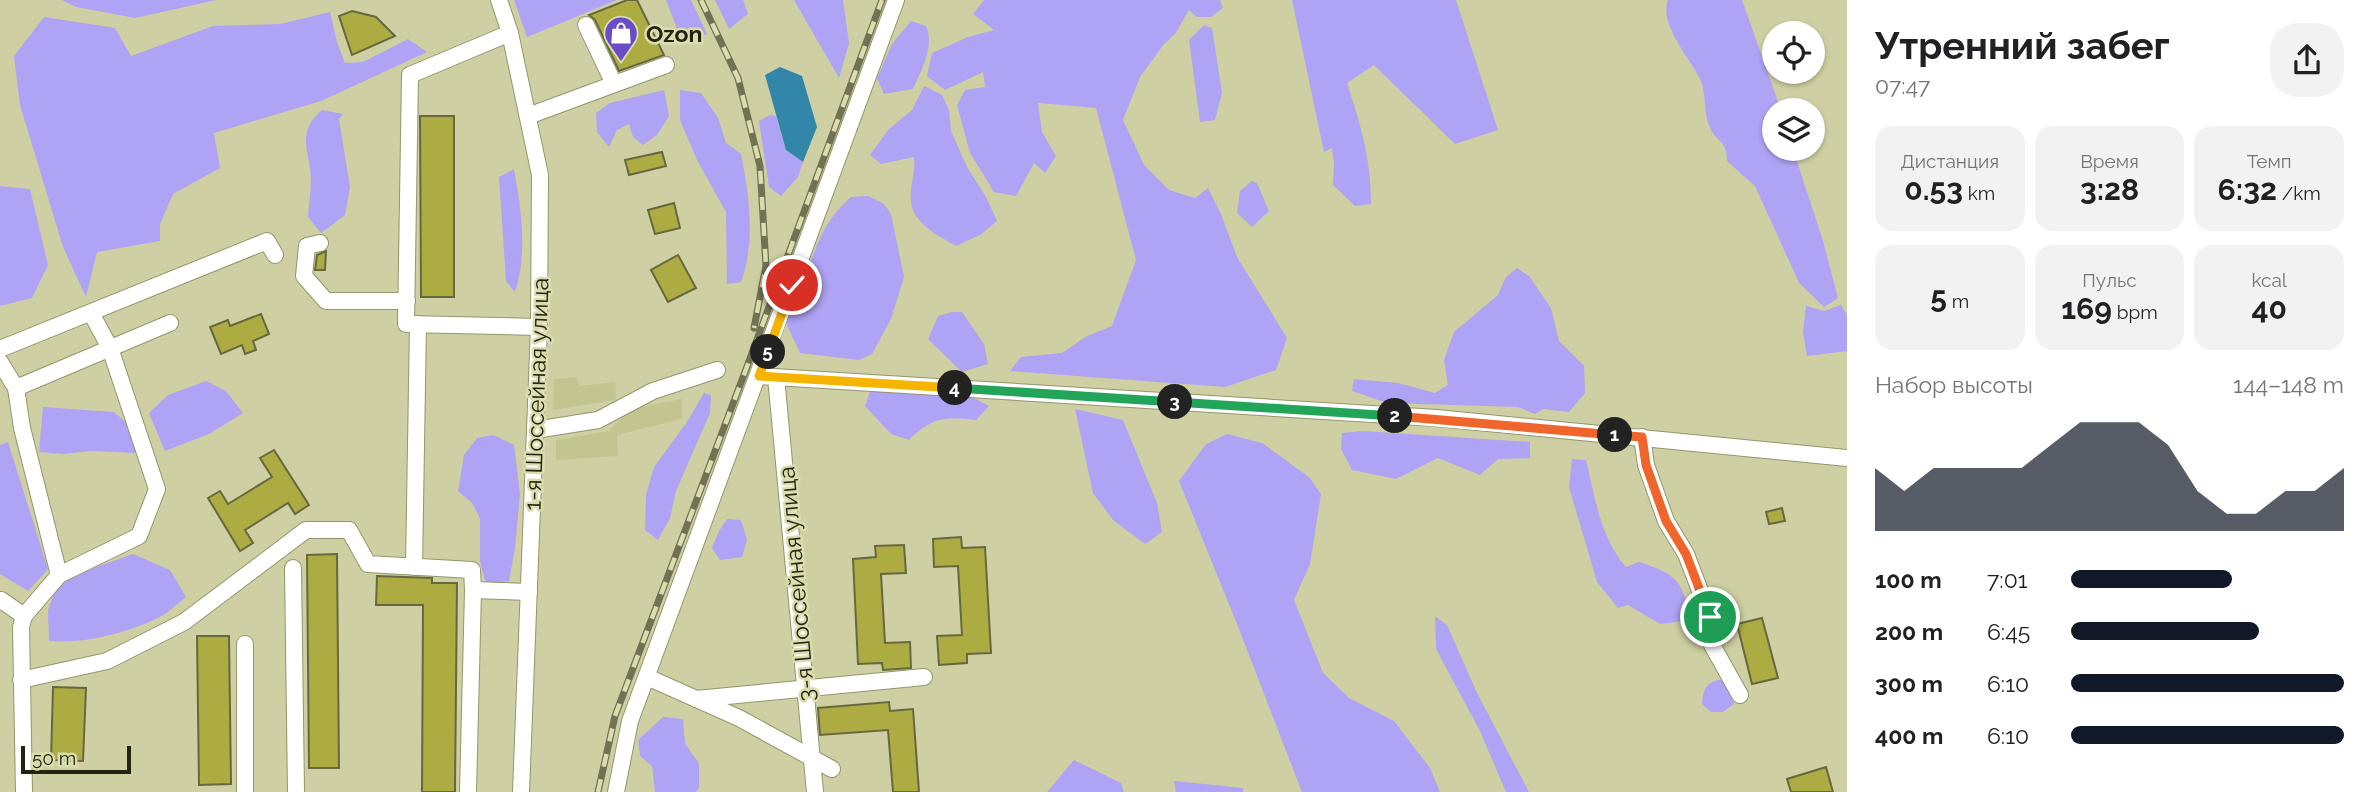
<!DOCTYPE html>
<html lang="ru">
<meta charset="utf-8">
<style>
:root{--surface:#fff;--page:#f2f2f2;--text:#202124;--muted:#757577;--accent:#111827}
body{margin:0;font-family:Raleway,sans-serif;background:var(--page);color:var(--text);height:100vh;display:flex;flex-direction:column;font-size:26px;white-space:nowrap}
*{box-sizing:border-box;margin:0}
p{font-size:23px;color:var(--muted)}
.icon{flex:none;width:38px;height:38px;fill:none;stroke:currentColor;stroke-width:2;stroke-linecap:round;stroke-linejoin:round}
.map{position:relative;flex:1;overflow:hidden}
.drawer{display:flex;flex-direction:column;background:var(--surface);width:525px}
.drawer>*{flex:none}
.buttons{position:absolute;left:1762px;top:21px;display:grid;gap:14px}
.buttons a{display:grid;place-items:center;width:63px;height:63px;border-radius:50%;background:var(--surface);box-shadow:0 2px 5px #0004;font-size:35px}
.scale{position:absolute;left:21px;bottom:18px;width:110px;box-sizing:border-box;padding-left:7px;border:4px solid #232312;border-top:0;font-size:19px;line-height:24px;white-space:nowrap;color:#232312;-webkit-text-stroke:5px #dbddaf;paint-order:stroke}
.pin{position:absolute;display:grid;place-items:center;width:60px;height:60px;color:#fff;margin:-30px;border:4px solid #fff;border-radius:50%;box-shadow:0 2px 7px #0007}
.km{position:absolute;width:35px;height:35px;margin:-18px;border-radius:50%;background:#222;color:#fff;font-size:19px;line-height:35px;text-align:center}
.round{display:grid;place-items:center;flex:none;width:74px;height:74px;border-radius:28px;background:var(--page)}
.headline{display:flex;align-items:center;justify-content:space-between;height:119px;padding:0 28px}
h1{font-size:38px;font-weight:700;line-height:52px}
.metrics{display:grid;grid-template-columns:repeat(3,1fr);gap:10px;height:119px;padding:7px 28px}
.metrics div{display:grid;align-content:center;border-radius:18px;background:var(--page);text-align:center}
.metrics b{font-size:30px;font-weight:700}
.metrics small{font-size:19px;font-weight:400}
.metrics p{font-size:19px}
.chart{height:196px;padding:14px 28px}
.chart p{display:flex;justify-content:space-between}
.chart svg{width:100%;height:126px;margin-top:7px;fill:var(--accent);opacity:.7}
ul{padding:0 28px;list-style:none;font-size:23px}
li{display:grid;grid-template-columns:112px 84px 1fr;align-items:center;height:52px}
li i{height:18px;border-radius:9px;background:var(--accent)}
main{display:flex;flex:1;min-height:0}
.map>svg:first-child{display:block}
.built{fill:#c3c591}
.green{fill:#aea3f4}
.water{fill:#3186a9}
.building{fill:#acac42;stroke:#67683f;stroke-width:2}
.lines{fill:none;stroke-linecap:round;stroke-linejoin:round}
.minor-casing{stroke:#94966b;stroke-width:18}
.minor{stroke:#fff;stroke-width:16}
.rail-casing{stroke:#717254;stroke-width:7}
.rail{stroke:#dbddaf;stroke-width:4.5;stroke-dasharray:13;stroke-linecap:butt}
.split-1-casing{stroke:#fff;stroke-width:14}
.split-2-casing{stroke:#fff;stroke-width:14}
.split-3-casing{stroke:#fff;stroke-width:14}
.split-4-casing{stroke:#fff;stroke-width:14}
.split-5-casing{stroke:#fff;stroke-width:14}
.split-6-casing{stroke:#fff;stroke-width:14}
.split-1{stroke:#f0652b;stroke-width:9}
.split-2{stroke:#f0652b;stroke-width:9}
.split-3{stroke:#22a559;stroke-width:9}
.split-4{stroke:#22a559;stroke-width:9}
.split-5{stroke:#f5b400;stroke-width:9}
.split-6{stroke:#f5b400;stroke-width:9}
.labels{text-anchor:middle;dominant-baseline:central;stroke-width:5;stroke-linejoin:round;paint-order:stroke}
.poi-label{font-size:23px;font-weight:bold;fill:#232312;stroke:#dbddaf;text-anchor:start}
.street-label{font-size:23px;fill:#232312;stroke:#dbddaf}
</style>
<main>
<div class="map">
<svg width="1847" height="792" viewBox="0 0 1847 792">
<rect width="100%" height="100%" fill="#ced0a3"/>
<g class="built">
<path d="M 577,377 L 579,386 L 615,382 L 616,400 L 553,410 L 554,379 Z"/>
<path d="M 682,399 L 682,419 L 617,435 L 618,456 L 556,460 L 556,440 L 609,431 L 630,409 Z"/>
</g>
<g class="green">
<path d="M 62,0 L 216,0 L 135,18 L 76,7 Z"/>
<path d="M 514,0 L 617,0 L 527,37 Z"/>
<path d="M 666,0 L 691,0 L 707,34 L 682,42 Z"/>
<path d="M 715,0 L 743,0 L 748,14 L 729,29 Z"/>
<path d="M 794,0 L 843,0 L 849,43 L 839,78 Z"/>
<path d="M 984,0 L 1220,0 L 1223,8 L 1211,17 L 1197,17 L 1189,10 L 1175,34 L 1164,44 L 1140,77 L 1123,120 L 1144,165 L 1169,190 L 1195,198 L 1208,188 L 1221,214 L 1237,257 L 1287,338 L 1276,370 L 1225,387 L 1010,371 L 1021,357 L 1062,353 L 1087,336 L 1112,326 L 1136,260 L 1096,108 L 1038,103 L 1042,132 L 1056,156 L 1045,173 L 1034,163 L 1016,196 L 994,192 L 970,153 L 957,105 L 965,90 L 985,87 L 983,72 L 945,90 L 927,76 L 932,53 L 968,37 L 994,30 L 973,14 Z"/>
<path d="M 1292,0 L 1456,0 L 1498,130 L 1455,144 L 1374,65 L 1347,83 C 1361,126 1371,159 1371,204 L 1355,206 L 1333,185 L 1334,164 L 1332,148 L 1324,152 Z"/>
<path d="M 1668,0 L 1742,0 L 1781,110 L 1774,110 L 1774,149 L 1793,149 L 1823,241 L 1838,298 L 1824,307 L 1799,283 L 1755,186 L 1727,161 C 1727,140 1717,143 1710,128 C 1703,113 1707,94 1700,79 C 1691,60 1658,23 1668,0 Z"/>
<path d="M 330,12 L 337,42 L 345,63 L 363,62 L 408,39 L 427,52 L 321,101 L 214,133 L 220,168 L 173,194 L 160,224 L 160,241 L 97,252 L 86,297 L 63,247 L 20,105 L 14,56 L 44,17 L 115,28 L 131,56 L 213,26 L 280,24 Z"/>
<path d="M 911,21 L 926,26 C 935,46 921,71 913,89 L 884,94 L 877,78 L 892,44 Z"/>
<path d="M 1204,25 L 1212,28 L 1222,93 L 1215,120 L 1200,122 L 1189,40 Z"/>
<path d="M 924,86 L 942,95 L 949,110 L 951,131 L 967,167 L 986,197 L 997,221 L 980,235 L 956,246 C 939,236 913,224 911,201 C 909,187 916,173 914,157 L 881,164 L 870,155 L 888,130 L 912,110 Z"/>
<path d="M 664,90 L 669,116 L 657,135 L 643,145 L 633,137 L 629,124 L 617,130 L 609,147 L 597,132 L 596,113 L 610,103 Z"/>
<path d="M 680,90 L 701,93 L 718,118 L 726,143 L 741,154 C 749,195 756,241 741,282 L 727,284 L 726,212 L 697,160 L 680,120 Z"/>
<path d="M 322,110 L 343,114 L 339,119 L 350,187 L 345,215 L 321,233 L 308,217 C 309,204 311,190 311,177 C 309,149 296,132 322,110 Z"/>
<path d="M 770,115 L 776,116 L 786,150 L 803,162 L 798,177 L 781,196 L 769,187 L 759,121 Z"/>
<path d="M 514,169 C 521,209 528,253 515,292 L 506,281 L 499,177 Z"/>
<path d="M 1252,181 L 1257,183 L 1269,211 L 1252,227 L 1237,213 L 1240,191 Z"/>
<path d="M 0,186 L 30,189 L 48,265 L 32,298 L 0,306 Z"/>
<path d="M 868,196 L 884,204 L 891,214 L 904,277 L 891,319 L 872,354 L 859,360 L 800,353 L 785,321 C 791,308 798,294 803,281 C 818,245 821,224 851,197 Z"/>
<path d="M 1517,268 L 1529,276 L 1551,308 L 1559,341 L 1584,366 L 1585,393 L 1569,412 L 1543,409 L 1535,414 L 1518,407 L 1387,403 L 1352,391 L 1354,379 L 1398,383 L 1435,393 L 1448,385 L 1444,360 L 1454,332 L 1498,295 L 1506,277 Z"/>
<path d="M 1841,305 L 1847,315 L 1847,351 L 1807,356 L 1803,332 L 1806,306 L 1824,311 Z"/>
<path d="M 952,312 L 962,312 L 984,344 L 988,364 L 962,372 L 928,339 L 938,316 Z"/>
<path d="M 206,381 L 226,391 L 243,413 L 209,434 L 165,451 L 149,413 L 168,395 Z"/>
<path d="M 888,388 L 972,397 L 989,406 L 976,420 C 946,417 932,417 909,440 L 891,434 L 865,406 L 870,392 Z"/>
<path d="M 704,393 L 711,395 L 710,413 L 676,491 L 670,518 L 658,540 L 645,530 L 646,495 L 654,467 L 687,422 Z"/>
<path d="M 43,407 L 114,412 L 130,426 L 136,453 L 91,451 L 63,454 L 39,452 Z"/>
<path d="M 1075,409 L 1123,420 L 1157,503 L 1162,532 L 1145,544 L 1113,520 L 1093,493 Z"/>
<path d="M 1362,431 L 1530,442 L 1530,458 L 1498,459 L 1480,475 L 1438,458 L 1396,479 L 1352,470 L 1341,449 L 1342,433 Z"/>
<path d="M 1227,434 L 1262,443 L 1309,477 L 1321,494 L 1310,564 L 1294,600 L 1323,673 L 1349,698 L 1394,721 L 1430,768 L 1440,792 L 1302,792 L 1237,624 L 1179,481 L 1206,444 Z"/>
<path d="M 493,435 L 514,445 L 520,494 L 515,548 L 509,581 L 486,585 L 480,561 L 480,518 L 472,503 L 458,491 L 464,455 L 477,438 Z"/>
<path d="M 8,442 L 48,569 L 28,591 L 0,574 L 0,445 Z"/>
<path d="M 1572,459 L 1586,460 C 1595,497 1600,537 1626,567 L 1639,562 C 1679,575 1681,581 1692,620 L 1660,624 L 1628,605 L 1618,608 L 1597,582 L 1569,487 Z"/>
<path d="M 727,519 L 741,520 L 747,540 L 742,557 L 720,560 L 712,548 L 719,531 Z"/>
<path d="M 133,554 L 170,570 L 186,597 C 178,603 169,612 160,617 C 127,633 85,644 49,641 L 48,610 L 57,585 L 76,574 Z"/>
<path d="M 1435,616 L 1447,625 L 1477,693 L 1529,792 L 1506,792 L 1480,731 L 1436,649 Z"/>
<path d="M 1724,679 L 1734,704 L 1723,712 L 1711,712 L 1702,704 C 1703,688 1707,681 1724,679 Z"/>
<path d="M 663,717 L 683,719 L 685,743 L 699,764 L 699,788 L 696,792 L 655,792 L 652,766 L 640,756 L 638,740 Z"/>
<path d="M 1074,760 L 1121,783 L 1124,792 L 1047,792 Z"/>
<path d="M 1174,781 L 1243,788 L 1243,792 L 1176,792 Z"/>
</g>
<path class="water" d="M 780,67 L 802,76 L 817,127 L 803,162 L 786,150 L 765,75 Z"/>
<g class="building">
<path d="M 627,0 L 637,0 L 664,55 L 619,71 L 595,20 L 589,15 Z"/>
<path d="M 352,11 L 376,17 L 395,36 L 352,55 L 339,16 Z"/>
<path d="M 420,116 L 454,116 L 454,297 L 421,297 Z"/>
<path d="M 662,152 L 666,166 L 629,175 L 625,160 Z"/>
<path d="M 674,203 L 680,228 L 655,234 L 648,210 Z"/>
<path d="M 326,251 L 325,270 L 315,270 L 317,255 Z"/>
<path d="M 678,255 L 696,288 L 668,302 L 651,270 Z"/>
<path d="M 261,314 L 269,334 L 253,341 L 256,350 L 245,354 L 242,345 L 221,354 L 210,327 L 228,320 L 230,326 Z"/>
<path d="M 274,450 L 309,505 L 295,514 L 288,503 L 245,530 L 253,543 L 240,551 L 208,498 L 220,491 L 228,504 L 272,477 L 260,458 Z"/>
<path d="M 1782,508 L 1785,521 L 1769,524 L 1766,512 Z"/>
<path d="M 961,537 L 962,548 L 985,547 L 991,653 L 967,654 L 967,663 L 939,665 L 937,636 L 962,635 L 958,566 L 934,567 L 933,539 Z"/>
<path d="M 904,545 L 906,573 L 881,574 L 885,643 L 910,642 L 911,668 L 883,670 L 882,663 L 858,664 L 853,559 L 876,557 L 875,546 Z"/>
<path d="M 337,554 L 339,768 L 309,768 L 307,555 Z"/>
<path d="M 377,576 L 432,578 L 432,583 L 457,583 L 455,792 L 422,792 L 423,605 L 376,605 Z"/>
<path d="M 1762,618 L 1778,678 L 1752,684 L 1737,624 Z"/>
<path d="M 197,636 L 229,636 L 231,784 L 199,785 Z"/>
<path d="M 53,687 L 86,688 L 83,761 L 51,760 Z"/>
<path d="M 889,702 L 890,711 L 913,709 L 919,792 L 893,792 L 888,730 L 820,735 L 818,708 Z"/>
<path d="M 1826,767 L 1833,792 L 1791,792 L 1787,779 Z"/>
</g>
<g class="lines">
<g class="minor-casing">
<g id="minor">
<path d="M 499,0 L 510,33 L 540,175 L 539,327 L 521,792"/>
<path d="M 586,25 L 614,84"/>
<path d="M 510,33 L 410,75 L 406,324 L 539,327"/>
<path d="M 528,116 L 666,65"/>
<path d="M 320,243 L 307,246 L 304,276 L 326,301 L 407,301"/>
<path d="M 0,349 L 267,241 L 275,255"/>
<path d="M 0,362 L 16,388"/>
<path d="M 759,376 L 1437,418 L 1847,458"/>
<path d="M 776,377 L 815,792"/>
<path d="M 535,430 L 598,420 L 653,391 L 717,370"/>
<path d="M 1642,437 L 1646,465 L 1666,521 L 1686,554 L 1710,617 L 1712,645 L 1740,695"/>
<path d="M 414,567 L 418,324"/>
<path d="M 293,568 L 296,792"/>
<path d="M 59,575 L 139,536 L 157,489 L 110,348 L 91,313"/>
<path d="M 1,600 L 24,616 L 21,627 L 24,792"/>
<path d="M 24,616 L 59,575 L 22,428 L 16,388 L 170,323"/>
<path d="M 245,644 L 245,792"/>
<path d="M 647,677 L 739,718 L 832,769"/>
<path d="M 21,680 L 107,661 L 184,622 L 306,530 L 349,530 L 368,564 L 472,570 L 473,590 L 529,592"/>
<path d="M 696,699 L 924,677"/>
<path d="M 468,792 L 473,590"/>
<path d="M 616,792 L 630,721 L 896,0"/>
</g>
</g>
<use href="#minor" class="minor"/>
<g class="rail-casing">
<g id="rail">
<path d="M 701,0 L 738,78 L 760,166 L 766,266 L 754,328"/>
<path d="M 598,792 L 615,716 L 745,372 L 882,0"/>
</g>
</g>
<use href="#rail" class="rail"/>
</g>
<g class="lines">
<g class="split-1-casing">
<path id="split-1" d="M 1615,435 L 1642,437 L 1646,465 L 1666,521 L 1686,554 L 1710,617"/>
</g>
<g class="split-2-casing">
<path id="split-2" d="M 1395,416 L 1615,435"/>
</g>
<g class="split-3-casing">
<path id="split-3" d="M 1175,402 L 1395,416"/>
</g>
<g class="split-4-casing">
<path id="split-4" d="M 955,388 L 1175,402"/>
</g>
<g class="split-5-casing">
<path id="split-5" d="M 768,352 L 759,376 L 955,388"/>
</g>
<g class="split-6-casing">
<path id="split-6" d="M 768,352 L 792,285"/>
</g>
<use href="#split-1" class="split-1"/>
<use href="#split-2" class="split-2"/>
<use href="#split-3" class="split-3"/>
<use href="#split-4" class="split-4"/>
<use href="#split-5" class="split-5"/>
<use href="#split-6" class="split-6"/>
</g>
<defs>
<g id="shop-pin" transform="scale(1.75)"><path d="M0 17L-7.5 6A9.5 9.5 0 1 1 7.5 6Z" fill="#6a4dc6" stroke="#dbddaf"/><path d="M-5-2.5h2.3a2.7 3.5 0 0 1 5.4 0H5L5.5 6h-11ZM-1.5-2.5h3a1.5 2.3 0 0 0-3 0Z" fill="#fff"/></g>
</defs>
<g fill-rule="evenodd">
<use href="#shop-pin" x="621" y="33"/>
</g>
<g class="labels">
<g class="poi-label">
<text x="646" y="33">Ozon</text>
</g>
<g class="street-label">
<text transform="translate(536 394) rotate(-88)">1-я Шоссейная улица</text>
<text transform="translate(796 584) rotate(-95)">3-я Шоссейная улица</text>
</g>
</g>
</svg>
<div class="buttons">
<a><svg class="icon" aria-label="locate" viewBox="0 0 24 24"><circle cx="12" cy="12" r="6"/><path d="M12 2v4M12 18v4M2 12h4M18 12h4"/></svg></a>
<a><svg class="icon" aria-label="layers" viewBox="0 0 24 24"><path d="M12 4l9 5-9 5-9-5zM3 14l9 5 9-5"/></svg></a>
</div>
<div class="scale">50 m</div>
<div class="pin" style="left:1710px;top:617px;background:#1e9e55"><svg class="icon" aria-label="arrive" viewBox="0 0 24 24"><path d="M6 21V4h12l-3 4 3 4H6"/></svg></div>
<div class="pin" style="left:792px;top:285px;background:#d93025"><svg class="icon" aria-label="check" viewBox="0 0 24 24"><path d="M5 12l5 5 9-10"/></svg></div>
<b class="km" style="left:1615px;top:435px">1</b>
<b class="km" style="left:1395px;top:416px">2</b>
<b class="km" style="left:1175px;top:402px">3</b>
<b class="km" style="left:955px;top:388px">4</b>
<b class="km" style="left:768px;top:352px">5</b>
</div>
<section class="drawer">
<div class="headline"><div><h1>Утренний забег</h1><p>07:47</p></div><a class="round"><svg class="icon" aria-label="share" viewBox="0 0 24 24"><path d="M12 15V3M7 8l5-5 5 5M5 13v7h14v-7"/></svg></a></div>
<div class="metrics">
<div><p>Дистанция</p><b>0.53<small> km</small></b></div>
<div><p>Время</p><b>3:28</b></div>
<div><p>Темп</p><b>6:32<small> /km</small></b></div>
</div>
<div class="metrics">
<div><b>5<small> m</small></b></div>
<div><p>Пульс</p><b>169<small> bpm</small></b></div>
<div><p>kcal</p><b>40</b></div>
</div>
<div class="chart"><p><span>Набор высоты</span>144–148 m</p>
<svg viewBox="0 0 160 44" preserveAspectRatio="none"><path d="M0 44V22L10 30L20 22L30 22L40 22L50 22L60 14L70 6L80 6L90 6L100 14L110 30L120 38L130 38L140 30L150 30L160 22V44z"/></svg>
</div>
<ul>
<li><b>100 m</b>7:01<i style="width:59%"></i></li>
<li><b>200 m</b>6:45<i style="width:69%"></i></li>
<li><b>300 m</b>6:10<i style="width:100%"></i></li>
<li><b>400 m</b>6:10<i style="width:100%"></i></li>
</ul>
</section>
</main>
